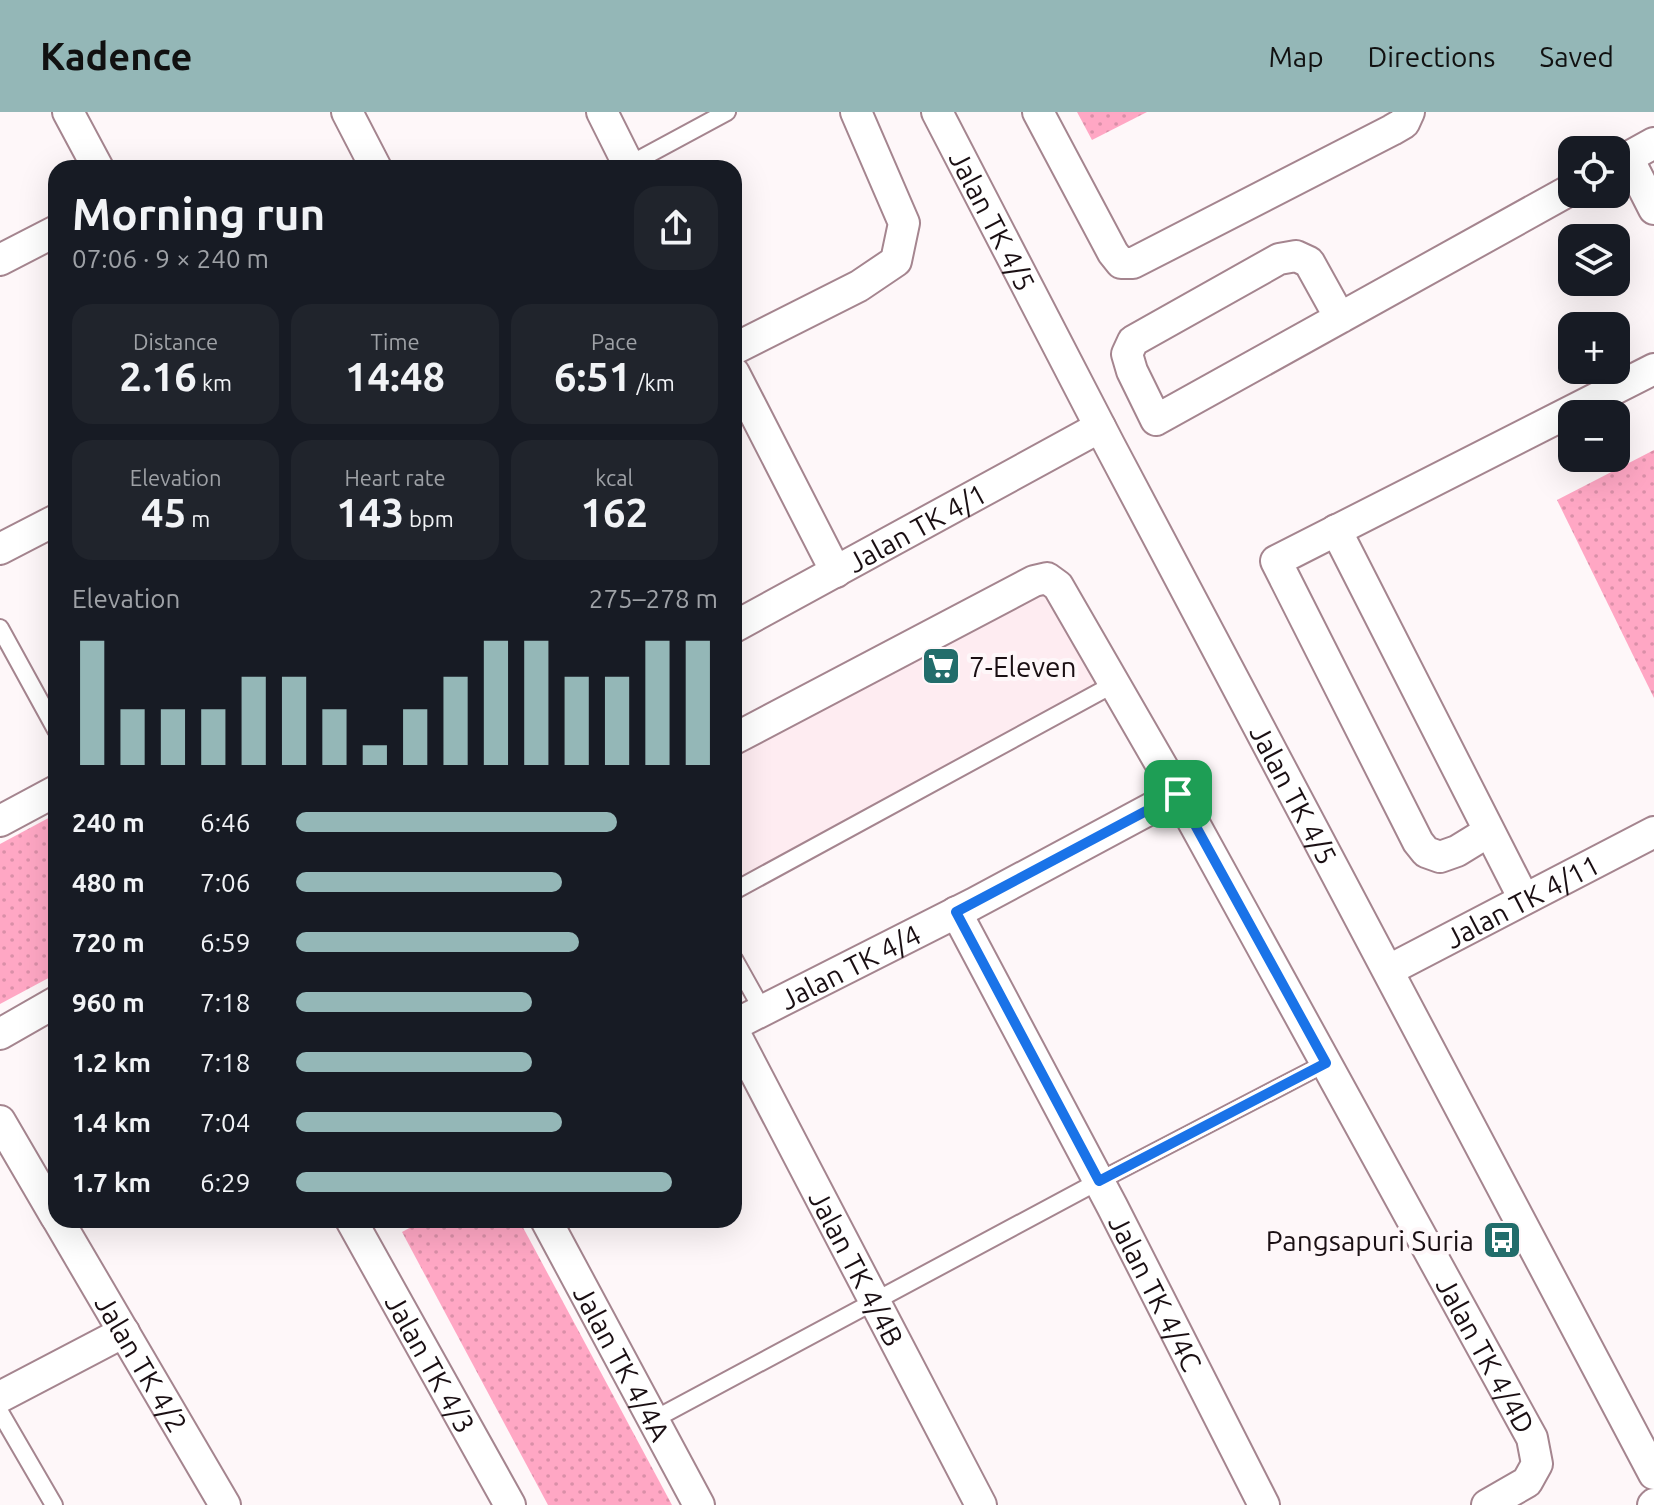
<!DOCTYPE html>
<meta charset="utf-8">
<style>
:root{--surface:#171b24;--page:#20242c;--text:#f1f3f6;--muted:#9ea1a6;--accent:#94b7b7}
body{margin:0;font-family:Ubuntu,sans-serif;background:var(--page);color:var(--text);height:100vh;display:flex;flex-direction:column;font-size:30px;white-space:nowrap}
*{box-sizing:border-box;margin:0}
p{font-size:26px;color:var(--muted)}
.icon{flex:none;width:44px;height:44px;fill:none;stroke:currentColor;stroke-width:2;stroke-linecap:round;stroke-linejoin:round}
.map{position:relative;flex:1;overflow:hidden}
.sheet{position:absolute;left:48px;top:48px;width:694px;height:1068px;display:flex;flex-direction:column;background:var(--surface);border-radius:24px;box-shadow:0 8px 32px #0002}
.sheet>*{flex:none}
.controls{position:absolute;left:1558px;top:24px;display:grid;gap:16px}
.controls a{display:grid;place-items:center;width:72px;height:72px;border-radius:16px;background:var(--surface);box-shadow:0 8px 32px #0002;font-size:40px}
.pin{position:absolute;display:grid;place-items:center;width:68px;height:68px;color:#fff;margin:-34px;border-radius:16px;box-shadow:0 4px 12px #0006}
.round{display:grid;place-items:center;flex:none;width:84px;height:84px;border-radius:24px;background:var(--page)}
.head{display:flex;align-items:center;justify-content:space-between;height:136px;padding:0 24px}
h1{font-size:44px;font-weight:700;line-height:60px}
.metrics{display:grid;grid-template-columns:repeat(3,1fr);gap:12px;height:136px;padding:8px 24px}
.metrics div{display:grid;align-content:center;border-radius:20px;background:var(--page);text-align:center}
.metrics b{font-size:40px;font-weight:700}
.metrics small{font-size:22px;font-weight:400}
.metrics p{font-size:22px}
.chart{height:224px;padding:16px 24px}
.chart p{display:flex;justify-content:space-between}
.chart svg{width:100%;height:144px;margin-top:8px;stroke:var(--accent);stroke-width:6}
ul{padding:0 24px;list-style:none;font-size:26px}
li{display:grid;grid-template-columns:128px 96px 1fr;align-items:center;height:60px}
li i{height:20px;border-radius:10px;background:var(--accent)}
header{display:flex;align-items:center;gap:48px;box-sizing:border-box;height:112px;padding:0 40px;background:var(--accent);color:#111}
header strong{font-size:38px}
nav{display:flex;gap:44px;margin-inline-start:auto;font-size:28px}
.map>svg:first-child{display:block}
.built{fill:#feecf1}
.park{fill:url(#park-dots)}
.lines{fill:none;stroke-linecap:round;stroke-linejoin:round}
.service-casing{stroke:#a5858f;stroke-width:20}
.minor-casing{stroke:#a5858f;stroke-width:34}
.service{stroke:#fff;stroke-width:16}
.minor{stroke:#fff;stroke-width:30}
.route-casing{stroke:#fff;stroke-width:16}
.route{stroke:#1a73e8;stroke-width:10}
.labels{text-anchor:middle;dominant-baseline:central;stroke-width:8;stroke-linejoin:round;paint-order:stroke}
.street-label{font-size:28px;fill:#1a0f13;stroke:#fef7f9}
.poi-label{font-size:28px;fill:#1a0f13;stroke:#fef7f9;text-anchor:start}
</style>
<header>
<strong>Kadence</strong>
<nav><a>Map</a><a>Directions</a><a>Saved</a></nav>
</header>
<div class="map">
<svg width="1654" height="1393" viewBox="0 0 1654 1393">
<defs>
<pattern id="park-dots" width="8" height="8" patternUnits="userSpaceOnUse" patternTransform="scale(2)"><rect width="8" height="8" fill="#ffa7c4"/><path d="M2 2h.1M6 6h.1" fill="none" stroke="#da8fa8" stroke-width="1.8" stroke-linecap="round"/></pattern>
</defs>
<rect width="100%" height="100%" fill="#fef7f9"/>
<path class="built" d="M 1046,479 L 1100,570 L 734,770 L 734,639 Z"/>
<g class="park">
<path d="M 1077,0 L 1147,0 L 1092,28 Z"/>
<path d="M 1654,338 L 1654,586 L 1557,388 Z"/>
<path d="M 56,702 L 56,862 L 0,892 L 0,732 Z"/>
<path d="M 424,1108 L 519,1108 L 672,1393 L 548,1393 L 402,1120 Z"/>
</g>
<g class="lines">
<g class="service-casing">
<g id="service">
<path d="M 625,55 L 727,0"/>
<path d="M 0,516 L 56,618"/>
<path d="M 734,779 L 1114,572"/>
<path d="M 734,847 L 763,899"/>
<path d="M 0,1300 L 54,1393"/>
<path d="M 653,1308 L 1099,1069 L 1326,951"/>
</g>
</g>
<g class="minor-casing">
<g id="minor">
<path d="M 68,0 L 98,56"/>
<path d="M 347,0 L 376,56"/>
<path d="M 602,0 L 630,56"/>
<path id="s1" d="M 937,0 L 1110,334 L 1654,1362"/>
<path d="M 1038,0 L 1113,141 L 1121,151 L 1133,151 L 1392,18 L 1404,11 L 1409,0"/>
<path d="M 1628,46 L 1654,97"/>
<path d="M 1616,52 L 1654,31"/>
<path d="M 0,148 L 56,119"/>
<path d="M 1340,206 L 1309,150 L 1296,144 L 1279,147 L 1133,229 L 1127,242 L 1132,259 L 1156,308 L 1572,77"/>
<path d="M 734,237 L 859,174 L 896,149 L 904,111 L 856,0"/>
<path d="M 734,261 L 836,460"/>
<path d="M 1336,418 L 1524,787"/>
<path d="M 0,437 L 56,408"/>
<path id="s2" d="M 734,515 L 1100,315"/>
<path id="s3" d="M 734,627 L 1034,469 L 1047,466 L 1058,474 L 1178,682 L 1532,1326 L 1537,1352 L 1527,1370 L 1487,1393"/>
<path d="M 0,709 L 56,679"/>
<path d="M 1488,720 L 1457,739 L 1440,745 L 1426,740 L 1418,730 L 1276,449 L 1654,257"/>
<path id="s4" d="M 956,800 L 1112,1094 L 1264,1393"/>
<path id="s5" d="M 1389,858 L 1654,720"/>
<path id="s6" d="M 734,913 L 973,792 L 1178,682"/>
<path id="s7" d="M 734,920 L 981,1393"/>
<path d="M 0,922 L 56,890"/>
<path d="M 0,1009 L 56,1105"/>
<path id="s8" d="M 58,1108 L 225,1393"/>
<path id="s9" d="M 351,1108 L 510,1393"/>
<path id="s10" d="M 546,1108 L 699,1393"/>
<path d="M 0,1285 L 124,1220"/>
<path d="M 1653,1393 L 1654,1392"/>
</g>
</g>
<use href="#service" class="service"/>
<use href="#minor" class="minor"/>
</g>
<g class="lines">
<g class="route-casing">
<path id="route" d="M 1178,682 L 1326,951 L 1099,1069 L 956,800 Z"/>
</g>
<use href="#route" class="route"/>
</g>
<defs>
<g id="supermarket-square" transform="scale(2)"><rect x="-9" y="-9" width="18" height="18" rx="4" fill="#226d6b" stroke="#fef7f9"/><path d="M-6-5.5h2.5l.6 2H6L4.5 2H-2.5L-4.4-4H-6ZM-1.5 3.2a1.3 1.3 0 1 0 .1 0ZM3 3.2a1.3 1.3 0 1 0 .1 0Z" fill="#fff"/></g>
<g id="bus-square" transform="scale(2)"><rect x="-9" y="-9" width="18" height="18" rx="4" fill="#226d6b" stroke="#fef7f9"/><path d="M-5-6H5V4H4V6H2V4H-2V6H-4V4H-5ZM-3.5-4V0h7V-4ZM-3.5 1.2v1.5H-2V1.2ZM2 1.2v1.5H3.5V1.2Z" fill="#fff"/></g>
</defs>
<g fill-rule="evenodd">
<use href="#supermarket-square" x="941" y="554"/>
<use href="#bus-square" x="1502" y="1128"/>
</g>
<g class="labels">
<g class="street-label">
<text stroke="none"><textPath href="#s1" startOffset="122">Jalan TK 4/5</textPath></text>
<text stroke="none"><textPath href="#s2" startOffset="208">Jalan TK 4/1</textPath></text>
<text stroke="none"><textPath href="#s1" startOffset="770">Jalan TK 4/5</textPath></text>
<text stroke="none"><textPath href="#s5" startOffset="150">Jalan TK 4/11</textPath></text>
<text stroke="none"><textPath href="#s6" startOffset="130">Jalan TK 4/4</textPath></text>
<text stroke="none"><textPath href="#s7" startOffset="266">Jalan TK 4/4B</textPath></text>
<text stroke="none"><textPath href="#s4" startOffset="430">Jalan TK 4/4C</textPath></text>
<text stroke="none"><textPath href="#s3" startOffset="1246">Jalan TK 4/4D</textPath></text>
<text stroke="none"><textPath href="#s8" startOffset="166">Jalan TK 4/2</textPath></text>
<text stroke="none"><textPath href="#s9" startOffset="164">Jalan TK 4/3</textPath></text>
<text stroke="none"><textPath href="#s10" startOffset="162">Jalan TK 4/4A</textPath></text>
</g>
<g class="poi-label">
<text x="969" y="554">7-Eleven</text>
<text x="1474" y="1128" text-anchor="end">Pangsapuri Suria</text>
</g>
</g>
</svg>
<div class="controls">
<a><svg class="icon" aria-label="locate" viewBox="0 0 24 24"><circle cx="12" cy="12" r="6"/><path d="M12 2v4M12 18v4M2 12h4M18 12h4"/></svg></a>
<a><svg class="icon" aria-label="layers" viewBox="0 0 24 24"><path d="M12 4l9 5-9 5-9-5zM3 14l9 5 9-5"/></svg></a>
<a>+</a>
<a>−</a>
</div>
<div class="pin" style="left:1178px;top:682px;background:#1e9e55"><svg class="icon" aria-label="arrive" viewBox="0 0 24 24"><path d="M6 21V4h12l-3 4 3 4H6"/></svg></div>
<section class="sheet">
<div class="head"><div><h1>Morning run</h1><p>07:06 · 9 × 240 m</p></div><a class="round"><svg class="icon" aria-label="share" viewBox="0 0 24 24"><path d="M12 15V3M7 8l5-5 5 5M5 13v7h14v-7"/></svg></a></div>
<div class="metrics">
<div><p>Distance</p><b>2.16<small> km</small></b></div>
<div><p>Time</p><b>14:48</b></div>
<div><p>Pace</p><b>6:51<small> /km</small></b></div>
</div>
<div class="metrics">
<div><p>Elevation</p><b>45<small> m</small></b></div>
<div><p>Heart rate</p><b>143<small> bpm</small></b></div>
<div><p>kcal</p><b>162</b></div>
</div>
<div class="chart"><p><span>Elevation</span>275–278 m</p>
<svg viewBox="0 0 160 44" preserveAspectRatio="none"><path d="M5 44V6M15 44V27M25 44V27M35 44V27M45 44V17M55 44V17M65 44V27M75 44V38M85 44V27M95 44V17M105 44V6M115 44V6M125 44V17M135 44V17M145 44V6M155 44V6"/></svg>
</div>
<ul>
<li><b>240 m</b>6:46<i style="width:76%"></i></li>
<li><b>480 m</b>7:06<i style="width:63%"></i></li>
<li><b>720 m</b>6:59<i style="width:67%"></i></li>
<li><b>960 m</b>7:18<i style="width:56%"></i></li>
<li><b>1.2 km</b>7:18<i style="width:56%"></i></li>
<li><b>1.4 km</b>7:04<i style="width:63%"></i></li>
<li><b>1.7 km</b>6:29<i style="width:89%"></i></li>
</ul>
</section>
</div>
